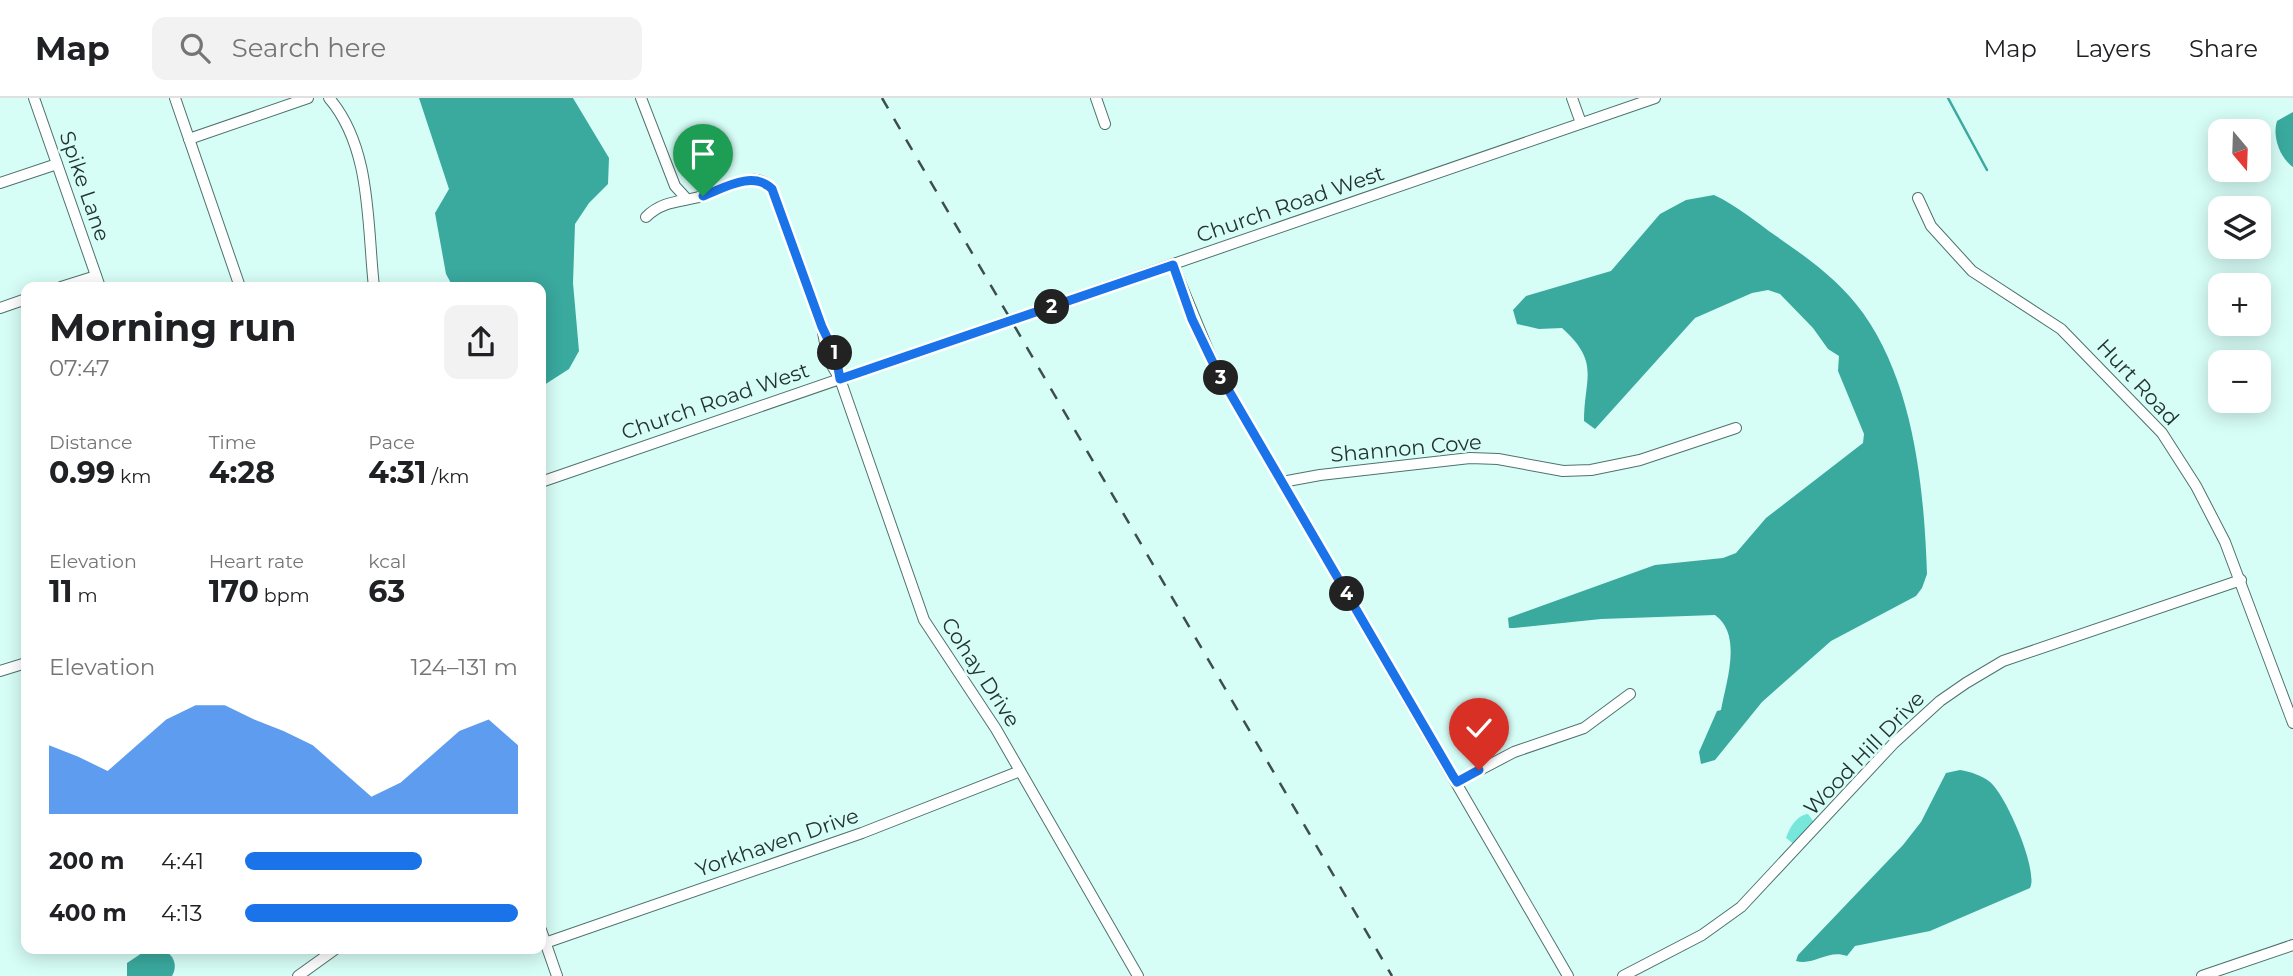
<!DOCTYPE html>
<meta charset="utf-8">
<style>
:root{--surface:#fff;--page:#f2f2f2;--text:#202124;--muted:#757577;--line:#e0e0e0;--accent:#1a73e8}
body{margin:0;font-family:Montserrat,sans-serif;background:var(--page);color:var(--text);height:100vh;display:flex;flex-direction:column;font-size:26px;white-space:nowrap}
*{box-sizing:border-box;margin:0}
p{font-size:23px;color:var(--muted)}
.icon{flex:none;width:38px;height:38px;fill:none;stroke:currentColor;stroke-width:2;stroke-linecap:round;stroke-linejoin:round}
.map{position:relative;flex:1;overflow:hidden}
.details{position:absolute;left:21px;top:184px;width:525px;height:672px;display:flex;flex-direction:column;background:var(--surface);border-radius:14px;box-shadow:0 4px 18px #0003}
.details>*{flex:none}
.needle{width:46px;rotate:161deg}
.fabs{position:absolute;left:2208px;top:21px;display:grid;gap:14px}
.fabs a{display:grid;place-items:center;width:63px;height:63px;border-radius:14px;background:var(--surface);box-shadow:0 4px 18px #0003;font-size:35px}
.pin{position:absolute;display:grid;place-items:center;width:60px;height:60px;color:#fff;margin:-72px -30px;border-radius:50% 50% 50% 0;rotate:-45deg;box-shadow:0 0 7px #0007}
.pin .icon{rotate:45deg}
.km{position:absolute;width:35px;height:35px;margin:-18px;border-radius:50%;background:#222;color:#fff;font-size:19px;line-height:35px;text-align:center}
.round{display:grid;place-items:center;flex:none;width:74px;height:74px;border-radius:14px;background:var(--page)}
.headline{display:flex;align-items:center;justify-content:space-between;height:119px;padding:0 28px}
h1{font-size:38px;font-weight:700;line-height:52px}
.figures{display:grid;grid-template-columns:repeat(3,1fr);gap:10px;height:119px;padding:7px 28px}
.figures div{display:grid;align-content:center}
.figures b{font-size:30px;font-weight:700}
.figures small{font-size:19px;font-weight:400}
.figures p{font-size:19px}
.chart{height:196px;padding:14px 28px}
.chart p{display:flex;justify-content:space-between}
.chart svg{width:100%;height:126px;margin-top:7px;fill:var(--accent);opacity:.7}
ul{padding:0 28px;list-style:none;font-size:23px}
li{display:grid;grid-template-columns:112px 84px 1fr;align-items:center;height:52px}
li i{height:18px;border-radius:9px;background:var(--accent)}
header{display:flex;align-items:center;gap:42px;box-sizing:border-box;height:98px;padding:0 35px;background:var(--surface);border-bottom:2px solid var(--line)}
header strong{font-size:33px}
nav{display:flex;gap:38px;margin-inline-start:auto;font-size:24px}
.search{width:490px;height:63px;background:var(--page);display:flex;align-items:center;gap:18px;box-sizing:border-box;padding:0 24px;border-radius:14px;color:var(--muted);font-size:26px}
.map>svg:first-child{display:block}
.green{fill:#76e7da}
.water{fill:#3aa99e}
.lines{fill:none;stroke-linecap:round;stroke-linejoin:round}
.stream{stroke:#3aa99e;stroke-width:2.5}
.minor-casing{stroke:#4f726d;stroke-width:12}
.minor{stroke:#fff;stroke-width:10}
.rail{stroke:#3c4f4c;stroke-width:2.5;stroke-dasharray:12 12;stroke-linecap:butt}
.route-casing{stroke:#fff;stroke-width:14}
.route{stroke:#1a73e8;stroke-width:9}
.labels{text-anchor:middle;dominant-baseline:central;stroke-width:5;stroke-linejoin:round;paint-order:stroke}
.street-label{font-size:21px;fill:#243331;stroke:#d7fdf7}
</style>
<header>
<strong>Map</strong>
<div class="search"><svg class="icon" aria-label="search" viewBox="0 0 24 24"><circle cx="10" cy="10" r="6"/><path d="M15 15l6 6"/></svg>Search here</div>
<nav><a>Map</a><a>Layers</a><a>Share</a></nav>
</header>
<div class="map">
<svg width="2293" height="878" viewBox="0 0 2293 878">
<rect width="100%" height="100%" fill="#d7fdf7"/>
<path class="green" d="M 1808,716 L 1816,727 L 1795,747 L 1786,740 C 1789,730 1797,717 1808,716 Z"/>
<g class="water">
<path d="M 419,0 L 573,0 L 609,60 L 608,86 L 589,105 L 575,126 L 573,185 L 579,253 L 569,271 L 541,289 L 541,189 L 453,189 L 446,176 L 435,115 L 449,91 Z"/>
<path d="M 2293,14 L 2293,69 C 2280,60 2272,39 2277,23 Z"/>
<path d="M 1714,97 C 1736,107 1756,124 1776,138 C 1808,160 1840,183 1863,215 C 1914,287 1924,389 1927,476 L 1922,490 L 1916,498 L 1831,543 L 1762,604 L 1715,662 L 1701,666 L 1699,654 L 1717,613 L 1721,612 C 1726,584 1743,537 1715,517 L 1601,521 L 1514,530 L 1509,530 L 1508,520 L 1655,467 L 1723,460 L 1736,455 L 1766,420 L 1863,345 L 1864,336 L 1838,273 L 1839,258 L 1828,251 L 1813,230 L 1780,196 L 1768,192 L 1752,195 L 1695,220 L 1595,331 L 1584,323 C 1584,280 1601,265 1562,230 L 1539,231 L 1517,226 L 1513,212 L 1526,198 L 1611,173 L 1660,116 L 1686,102 Z"/>
<path d="M 1960,672 C 1971,674 1981,677 1990,684 C 2006,697 2039,773 2030,790 L 1930,833 L 1855,848 L 1847,858 C 1828,851 1814,868 1796,863 L 1798,857 L 1903,747 L 1921,724 L 1946,675 Z"/>
<path d="M 160,851 C 172,854 179,866 172,878 L 127,878 L 127,865 L 148,851 Z"/>
</g>
<g class="lines">
<path class="stream" d="M 1948,0 L 1987,72"/>
<g class="minor-casing">
<g id="minor">
<path d="M 34,0 L 100,189"/>
<path d="M 175,0 L 240,189"/>
<path d="M 329,0 C 372,50 367,127 374,189"/>
<path d="M 641,0 L 675,88 L 685,99"/>
<path d="M 1096,0 L 1105,26"/>
<path d="M 1572,0 L 1581,25"/>
<path d="M 189,41 L 308,0"/>
<path d="M 0,85 L 57,66"/>
<path d="M 1918,100 L 1931,128 L 1972,173 L 2061,231 L 2162,335 L 2196,388 L 2225,444 L 2293,625"/>
<path d="M 646,119 C 663,102 682,104 703,98 C 718,93 735,83 751,82 C 762,81 769,86 774,95 L 822,229 L 836,258 L 836,271"/>
<path d="M 1173,167 L 1215,269 L 1568,878"/>
<path d="M 61,189 L 96,178"/>
<path d="M 0,210 L 26,201"/>
<path d="M 822,229 L 828,261 L 840,281 L 924,522 L 996,631 L 1138,878"/>
<path d="M 541,384 L 1655,0"/>
<path d="M 1282,384 L 1320,377 L 1470,360 L 1498,361 L 1563,373 L 1591,372 L 1640,362 L 1736,330"/>
<path d="M 0,573 L 26,565"/>
<path d="M 1457,684 L 1514,654 L 1584,630 L 1630,596"/>
<path d="M 541,832 L 557,878"/>
<path d="M 545,845 L 862,735 L 1020,673"/>
<path d="M 298,878 L 337,850"/>
<path d="M 1623,878 L 1702,837 L 1741,809 L 1894,645 L 1940,603 L 1966,585 L 2003,563 L 2241,482"/>
<path d="M 2202,878 L 2293,847"/>
</g>
</g>
<use href="#minor" class="minor"/>
<path class="rail" d="M 882,0 L 1392,878"/>
</g>
<g class="lines">
<g class="route-casing">
<path id="route" d="M 703,98 C 724,90 753,72 772,91 L 822,229 L 836,258 L 840,281 L 1173,167 L 1192,221 L 1215,269 L 1453,678 L 1457,684 L 1479,672"/>
</g>
<use href="#route" class="route"/>
</g>
<g class="labels">
<g class="street-label">
<text transform="translate(85 88) rotate(71)">Spike Lane</text>
<text transform="translate(1290 106) rotate(-19)">Church Road West</text>
<text transform="translate(2138 284) rotate(47)">Hurt Road</text>
<text transform="translate(715 303) rotate(-19)">Church Road West</text>
<text transform="translate(1406 350) rotate(-5)">Shannon Cove</text>
<text transform="translate(981 574) rotate(57)">Cohay Drive</text>
<text transform="translate(1864 655) rotate(-46)">Wood Hill Drive</text>
<text transform="translate(777 744) rotate(-19)">Yorkhaven Drive</text>
</g>
</g>
</svg>
<div class="fabs">
<a><svg class="needle" viewBox="-14 -14 28 28"><path d="M0-13l5 13h-10z" fill="#e53935"/><path d="M0 13l5-13h-10z" fill="#757577"/></svg></a>
<a><svg class="icon" aria-label="layers" viewBox="0 0 24 24"><path d="M12 4l9 5-9 5-9-5zM3 14l9 5 9-5"/></svg></a>
<a>+</a>
<a>−</a>
</div>
<div class="pin" style="left:703px;top:98px;background:#1e9e55"><svg class="icon" aria-label="arrive" viewBox="0 0 24 24"><path d="M6 21V4h12l-3 4 3 4H6"/></svg></div>
<div class="pin" style="left:1479px;top:672px;background:#d93025"><svg class="icon" aria-label="check" viewBox="0 0 24 24"><path d="M5 12l5 5 9-10"/></svg></div>
<b class="km" style="left:835px;top:255px">1</b>
<b class="km" style="left:1052px;top:209px">2</b>
<b class="km" style="left:1221px;top:280px">3</b>
<b class="km" style="left:1347px;top:496px">4</b>
<section class="details">
<div class="headline"><div><h1>Morning run</h1><p>07:47</p></div><a class="round"><svg class="icon" aria-label="share" viewBox="0 0 24 24"><path d="M12 15V3M7 8l5-5 5 5M5 13v7h14v-7"/></svg></a></div>
<div class="figures">
<div><p>Distance</p><b>0.99<small> km</small></b></div>
<div><p>Time</p><b>4:28</b></div>
<div><p>Pace</p><b>4:31<small> /km</small></b></div>
</div>
<div class="figures">
<div><p>Elevation</p><b>11<small> m</small></b></div>
<div><p>Heart rate</p><b>170<small> bpm</small></b></div>
<div><p>kcal</p><b>63</b></div>
</div>
<div class="chart"><p><span>Elevation</span>124–131 m</p>
<svg viewBox="0 0 160 44" preserveAspectRatio="none"><path d="M0 44V20L10 24L20 29L30 20L40 11L50 6L60 6L70 11L80 15L90 20L100 29L110 38L120 33L130 24L140 15L150 11L160 20V44z"/></svg>
</div>
<ul>
<li><b>200 m</b>4:41<i style="width:65%"></i></li>
<li><b>400 m</b>4:13<i style="width:100%"></i></li>
</ul>
</section>
</div>
